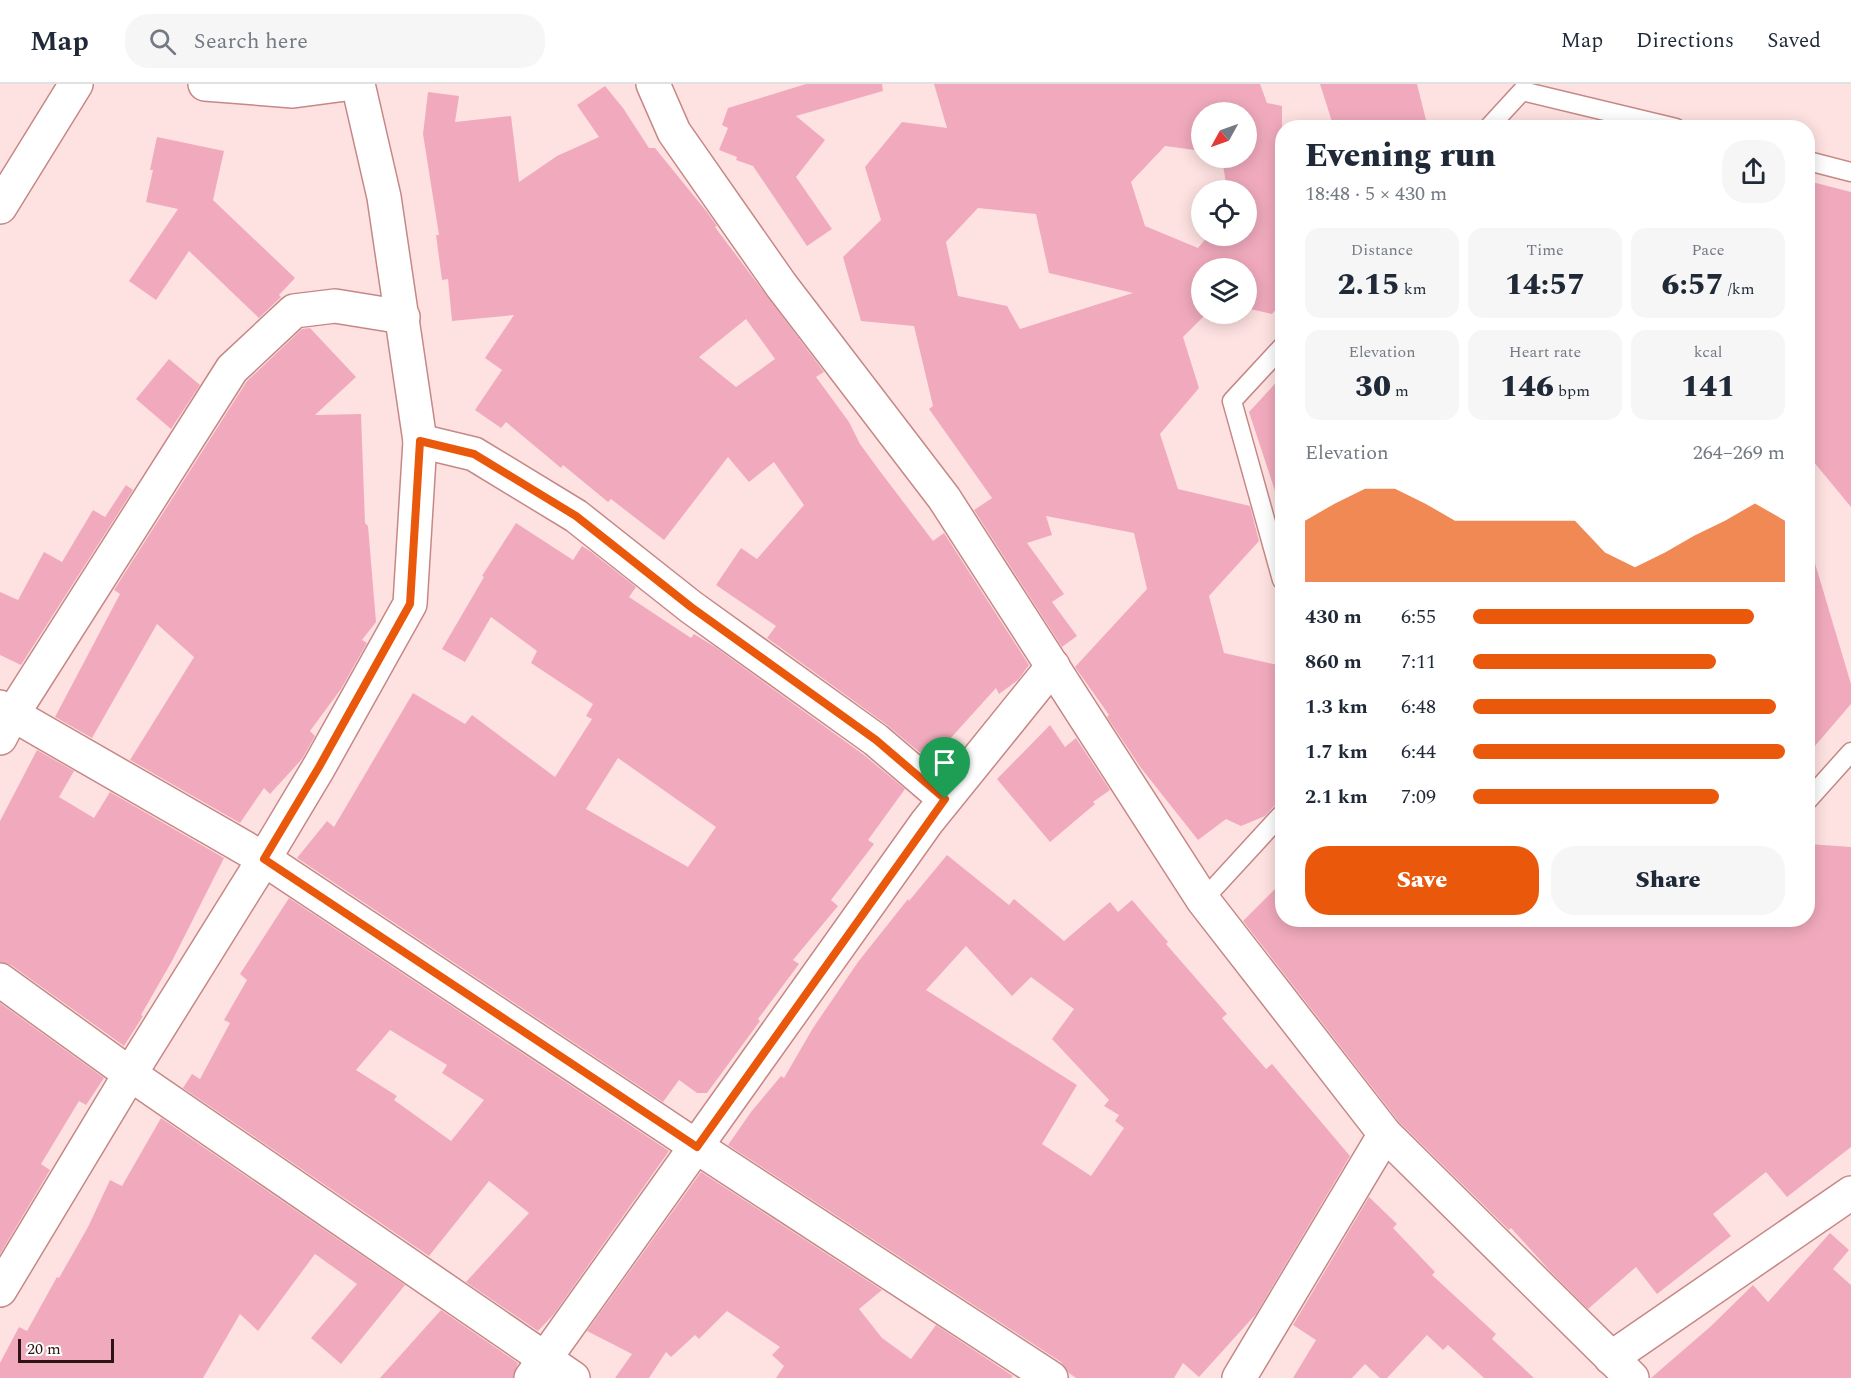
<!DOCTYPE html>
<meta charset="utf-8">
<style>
:root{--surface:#fff;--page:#f6f6f7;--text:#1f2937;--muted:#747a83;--line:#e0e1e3;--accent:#ea580c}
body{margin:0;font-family:Spectral,serif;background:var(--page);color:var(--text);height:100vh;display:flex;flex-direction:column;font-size:22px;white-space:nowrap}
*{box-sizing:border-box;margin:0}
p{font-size:20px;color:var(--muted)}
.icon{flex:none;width:33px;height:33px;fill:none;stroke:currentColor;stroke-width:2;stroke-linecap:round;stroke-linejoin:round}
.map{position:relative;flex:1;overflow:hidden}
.panel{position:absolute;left:1275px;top:36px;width:540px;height:807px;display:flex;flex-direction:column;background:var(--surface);border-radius:24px;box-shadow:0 3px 15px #0003}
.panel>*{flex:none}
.needle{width:39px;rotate:230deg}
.tools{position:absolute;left:1191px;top:18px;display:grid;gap:12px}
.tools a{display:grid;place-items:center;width:66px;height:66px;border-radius:50%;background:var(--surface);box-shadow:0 3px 15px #0003;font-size:30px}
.scale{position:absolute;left:18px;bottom:15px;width:96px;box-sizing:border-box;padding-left:6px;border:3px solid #2c1414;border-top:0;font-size:16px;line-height:21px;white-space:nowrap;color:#2c1414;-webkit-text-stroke:4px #fff;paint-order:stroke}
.pin{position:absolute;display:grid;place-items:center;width:51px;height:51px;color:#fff;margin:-62px -26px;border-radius:50% 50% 50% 0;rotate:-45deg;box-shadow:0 0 6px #0007}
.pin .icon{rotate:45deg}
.round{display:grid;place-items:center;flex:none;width:63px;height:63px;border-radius:24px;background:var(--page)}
.headline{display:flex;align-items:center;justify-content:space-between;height:102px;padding:0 30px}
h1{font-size:33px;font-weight:800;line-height:45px}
.stats{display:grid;grid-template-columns:repeat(3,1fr);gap:9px;height:102px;padding:6px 30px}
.stats div{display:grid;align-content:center;border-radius:15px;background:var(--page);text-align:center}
.stats b{font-size:30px;font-weight:800}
.stats small{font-size:16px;font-weight:400}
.stats p{font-size:16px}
.chart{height:168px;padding:12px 30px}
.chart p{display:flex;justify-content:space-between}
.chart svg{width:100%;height:108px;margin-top:6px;fill:var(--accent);opacity:.7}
.primary-button{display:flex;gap:12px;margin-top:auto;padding:12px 30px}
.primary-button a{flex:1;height:69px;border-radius:24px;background:var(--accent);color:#fff;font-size:24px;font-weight:800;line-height:69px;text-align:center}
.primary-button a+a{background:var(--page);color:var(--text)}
ul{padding:0 30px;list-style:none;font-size:20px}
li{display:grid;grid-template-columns:96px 72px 1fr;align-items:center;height:45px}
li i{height:15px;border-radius:8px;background:var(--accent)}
header{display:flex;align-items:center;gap:36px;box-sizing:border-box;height:84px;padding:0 30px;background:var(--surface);border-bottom:2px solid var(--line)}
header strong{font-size:28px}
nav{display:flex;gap:33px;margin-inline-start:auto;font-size:21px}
.search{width:420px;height:54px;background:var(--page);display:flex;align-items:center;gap:15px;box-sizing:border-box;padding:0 21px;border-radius:24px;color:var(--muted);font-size:22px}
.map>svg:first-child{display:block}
.building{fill:#f1aabd;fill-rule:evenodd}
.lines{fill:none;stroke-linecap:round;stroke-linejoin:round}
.service-casing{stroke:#c68886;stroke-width:21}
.minor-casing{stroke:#c68886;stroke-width:36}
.tertiary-casing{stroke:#c68886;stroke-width:36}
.secondary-casing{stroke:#c68886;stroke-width:36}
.service{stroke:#fff;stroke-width:18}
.minor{stroke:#fff;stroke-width:33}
.tertiary{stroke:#fff;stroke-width:33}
.secondary{stroke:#fff;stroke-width:33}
.route-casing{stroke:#fff;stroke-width:12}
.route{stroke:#ea580c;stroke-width:8}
</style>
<header>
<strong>Map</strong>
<div class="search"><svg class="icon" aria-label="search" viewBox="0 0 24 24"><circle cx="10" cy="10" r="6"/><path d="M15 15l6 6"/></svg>Search here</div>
<nav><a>Map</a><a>Directions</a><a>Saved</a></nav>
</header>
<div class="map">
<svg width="1851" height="1294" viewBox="0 0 1851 1294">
<rect width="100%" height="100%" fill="#fee2e1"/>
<g class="building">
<path d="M 806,0 L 882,0 L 883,7 L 796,32 L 825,56 L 796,93 L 832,145 L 807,162 L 753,82 L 736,76 L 737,73 L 719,66 L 728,44 L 722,41 L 728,24 Z"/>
<path d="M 934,0 L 1260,0 L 1267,19 L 1282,22 L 1282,218 L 1272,230 L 1246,224 L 1246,184 L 1202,184 L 1202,230 L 1206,230 L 1183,253 L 1199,304 L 1160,350 L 1178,405 L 1250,422 L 1259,457 L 1209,512 L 1224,569 L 1282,582 L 1282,719 L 1274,722 L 1265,732 L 1241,742 L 1226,735 L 1198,756 L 1141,684 L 1107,633 L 1109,631 L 1075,583 L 1147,505 L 1134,449 L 1046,432 L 1052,451 L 1027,459 L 1064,510 L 1052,518 L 1077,552 L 1062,563 L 974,426 L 992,414 L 929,325 L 933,322 L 914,242 L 861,237 L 843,173 L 881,136 L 865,83 L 902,38 L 947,44 ZM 1202,28 L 1246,28 L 1246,74 L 1222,74 L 1227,106 L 1246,106 L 1246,152 L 1208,152 L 1198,164 L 1145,142 L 1131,98 L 1165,62 L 1202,67 ZM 978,124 L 1036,130 L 1049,189 L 1133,209 L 1020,245 L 1007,222 L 958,212 L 946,158 Z"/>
<path d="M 1320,0 L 1417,0 L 1428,44 L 1334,44 Z"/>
<path d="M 605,2 L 623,24 L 649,64 L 655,64 L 707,128 L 717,142 L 715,143 L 824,288 L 816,293 L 849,338 L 860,360 L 879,386 L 933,457 L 944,449 L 1029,581 L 1018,596 L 999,610 L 996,604 L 930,677 L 887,641 L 767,554 L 776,542 L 716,501 L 741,464 L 757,475 L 804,421 L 774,378 L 749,398 L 728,373 L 664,456 L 611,415 L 608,418 L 563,381 L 561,384 L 506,338 L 501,344 L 475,326 L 502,286 L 485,274 L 514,231 L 452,237 L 448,195 L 442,196 L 436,151 L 439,151 L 423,50 L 428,8 L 459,12 L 455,38 L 511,32 L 519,98 L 557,72 L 599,53 L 577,21 ZM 746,235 L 775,275 L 736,303 L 699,273 Z"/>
<path d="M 157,53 L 224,67 L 213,116 L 295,194 L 279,211 L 281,213 L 259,234 L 189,167 L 156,216 L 129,197 L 178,125 L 146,118 L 153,86 L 150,86 Z"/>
<path d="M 1808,97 L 1851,108 L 1851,423 L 1808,371 Z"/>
<path d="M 310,244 L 356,293 L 315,331 L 361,330 L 365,439 L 368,442 L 376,538 L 362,556 L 367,559 L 341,605 L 310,647 L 315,652 L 302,675 L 270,710 L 264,704 L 240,739 L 130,676 L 194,573 L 157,540 L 92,654 L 55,633 L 120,510 L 114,506 L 247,297 L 302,245 Z"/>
<path d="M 169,275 L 200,301 L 171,345 L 136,315 Z"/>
<path d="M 1282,292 L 1282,415 L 1278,416 L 1249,328 Z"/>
<path d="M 126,401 L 133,406 L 21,581 L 0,571 L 0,508 L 18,516 L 44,468 L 62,478 L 93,426 L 105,433 Z"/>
<path d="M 516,439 L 573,476 L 582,462 L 590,467 L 636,503 L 629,513 L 691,554 L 694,550 L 715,563 L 864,671 L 905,705 L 868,756 L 874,760 L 831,816 L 838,822 L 793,876 L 799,880 L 758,935 L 760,937 L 707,1009 L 697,1009 L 679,996 L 663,1018 L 297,774 L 327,737 L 334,743 L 413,609 L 465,640 L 472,631 L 555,693 L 592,635 L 586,632 L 593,620 L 531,579 L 537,567 L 491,533 L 465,578 L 442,565 L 484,493 L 482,492 ZM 618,674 L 716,743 L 688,783 L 586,725 Z"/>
<path d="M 1814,476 L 1851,600 L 1851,620 L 1808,670 L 1808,477 Z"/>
<path d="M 1050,641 L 1065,663 L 1076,654 L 1110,706 L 1093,718 L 1095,720 L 1050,758 L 997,695 Z"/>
<path d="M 37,666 L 74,687 L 59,713 L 94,734 L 110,708 L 224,774 L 172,877 L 141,931 L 143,932 L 124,962 L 11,881 L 0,878 L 0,737 Z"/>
<path d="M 1808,760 L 1851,763 L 1851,1063 L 1787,1113 L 1766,1088 L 1713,1130 L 1731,1152 L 1657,1210 L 1636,1183 L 1588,1225 L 1550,1187 L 1511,1144 L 1509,1146 L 1399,1038 L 1243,837 L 1282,798 L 1282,836 L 1808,836 Z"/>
<path d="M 947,771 L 1009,821 L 1014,815 L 1064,857 L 1110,818 L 1118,828 L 1132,816 L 1168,858 L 1166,860 L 1227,930 L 1222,934 L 1266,985 L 1272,980 L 1350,1072 L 1256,1230 L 1199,1293 L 1183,1279 L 1174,1294 L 1076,1294 L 1069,1289 L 1061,1278 L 728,1061 L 751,1028 L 781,992 L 784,994 L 813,944 L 858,878 L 908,815 L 909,817 ZM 966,862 L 1012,912 L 1031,893 L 1074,925 L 1052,955 L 1109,1016 L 1104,1022 L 1119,1031 L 1115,1037 L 1124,1044 L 1091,1092 L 1042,1060 L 1077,1001 L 926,906 Z"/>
<path d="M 289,814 L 669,1067 L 554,1230 L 538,1247 L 466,1198 L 529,1129 L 489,1097 L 429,1172 L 183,1004 L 192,990 L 200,995 L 230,939 L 224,936 L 247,896 L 240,890 ZM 390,946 L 447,981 L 442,989 L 484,1016 L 451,1057 L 394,1016 L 397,1012 L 356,986 Z"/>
<path d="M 0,919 L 104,994 L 86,1021 L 79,1017 L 41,1080 L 50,1086 L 0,1170 Z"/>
<path d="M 161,1034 L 405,1201 L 341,1280 L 311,1254 L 357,1200 L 315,1170 L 258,1247 L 240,1230 L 203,1294 L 0,1294 L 0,1279 L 19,1243 L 27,1247 L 57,1193 L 59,1194 L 88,1143 L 110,1096 L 122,1102 Z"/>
<path d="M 701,1088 L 882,1206 L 859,1225 L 882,1254 L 911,1275 L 936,1241 L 1013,1292 L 1011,1294 L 776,1294 L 784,1282 L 772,1271 L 780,1263 L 727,1227 L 699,1255 L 695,1251 L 671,1273 L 666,1268 L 649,1294 L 615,1294 L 632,1270 L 587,1247 Z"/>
<path d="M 1369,1113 L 1397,1140 L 1393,1144 L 1435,1188 L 1432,1191 L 1496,1250 L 1492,1255 L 1534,1294 L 1484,1294 L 1448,1261 L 1443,1266 L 1427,1251 L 1387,1294 L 1380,1294 L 1365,1280 L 1352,1294 L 1293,1294 L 1316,1256 L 1293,1241 Z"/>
<path d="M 1830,1149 L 1849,1166 L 1833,1185 L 1851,1201 L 1851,1294 L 1651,1294 L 1710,1243 L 1753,1201 L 1768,1218 Z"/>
<path d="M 441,1226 L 518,1279 L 513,1294 L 380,1294 Z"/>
</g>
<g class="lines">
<g class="service-casing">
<g id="service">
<path d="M 1488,44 L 1522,7 L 1676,44"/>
<path d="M 1808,77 L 1851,88"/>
<path d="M 1282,263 L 1232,317 L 1282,496"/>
<path d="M 1808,716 L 1851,668"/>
<path d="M 1203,816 L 1282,730"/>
</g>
</g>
<g class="minor-casing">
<g id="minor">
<path d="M 0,123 L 76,0"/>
<path d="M 420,357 L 474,370 L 576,432 L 691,523 L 876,656 L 945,715"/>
<path d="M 0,623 L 264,775 L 697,1063 L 1051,1294"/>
<path d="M 0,654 L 12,631 L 232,285 L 294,227 L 335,222 L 403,233"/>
<path d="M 0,896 L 130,990 L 573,1294"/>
<path d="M 1611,1274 L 1851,1109"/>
<path d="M 531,1294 L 927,738 L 1053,582"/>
<path d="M 1239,1294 L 1385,1050"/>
</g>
</g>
<g class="tertiary-casing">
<path id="tertiary" d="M 0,1206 L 130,990 L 264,775 L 319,683 L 410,520 L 420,357 L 384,113 L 358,0"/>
</g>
<g class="secondary-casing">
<g id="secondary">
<path d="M 205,0 L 293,7 L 346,0"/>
<path d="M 653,0 L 674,48 L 781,201 L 944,414 L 1203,816 L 1385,1050 L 1632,1294"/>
</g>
</g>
<use href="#service" class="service"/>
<use href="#minor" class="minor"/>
<use href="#tertiary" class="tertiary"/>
<use href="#secondary" class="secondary"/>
</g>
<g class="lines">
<g class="route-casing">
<path id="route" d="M 420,357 L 474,370 L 576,432 L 691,523 L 876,656 L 945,715 L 697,1063 L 264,775 L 319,683 L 410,520 Z"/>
</g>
<use href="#route" class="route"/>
</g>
</svg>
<div class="tools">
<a><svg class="needle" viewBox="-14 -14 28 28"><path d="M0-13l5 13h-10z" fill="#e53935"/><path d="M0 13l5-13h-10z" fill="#747a83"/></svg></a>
<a><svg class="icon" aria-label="locate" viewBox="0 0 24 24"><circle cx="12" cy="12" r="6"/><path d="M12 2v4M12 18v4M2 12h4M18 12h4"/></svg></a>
<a><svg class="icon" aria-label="layers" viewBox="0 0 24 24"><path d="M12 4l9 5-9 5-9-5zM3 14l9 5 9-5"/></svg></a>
</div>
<div class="scale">20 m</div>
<div class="pin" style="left:945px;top:715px;background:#1e9e55"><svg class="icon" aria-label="arrive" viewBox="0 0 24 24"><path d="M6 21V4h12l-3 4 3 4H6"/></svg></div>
<section class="panel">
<div class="headline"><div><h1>Evening run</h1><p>18:48 · 5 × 430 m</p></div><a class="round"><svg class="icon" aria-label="share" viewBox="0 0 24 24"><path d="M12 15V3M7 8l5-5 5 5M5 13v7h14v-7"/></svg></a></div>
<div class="stats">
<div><p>Distance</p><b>2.15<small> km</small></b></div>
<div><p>Time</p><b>14:57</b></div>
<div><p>Pace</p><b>6:57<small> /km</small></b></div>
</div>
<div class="stats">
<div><p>Elevation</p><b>30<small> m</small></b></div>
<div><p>Heart rate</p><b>146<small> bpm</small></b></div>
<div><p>kcal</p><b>141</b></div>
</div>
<div class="chart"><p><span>Elevation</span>264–269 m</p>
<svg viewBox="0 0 160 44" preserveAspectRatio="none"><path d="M0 44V19L10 12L20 6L30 6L40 12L50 19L60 19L70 19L80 19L90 19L100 32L110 38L120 32L130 25L140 19L150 12L160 19V44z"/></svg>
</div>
<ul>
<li><b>430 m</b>6:55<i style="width:90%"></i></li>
<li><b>860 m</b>7:11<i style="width:78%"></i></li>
<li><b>1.3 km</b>6:48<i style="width:97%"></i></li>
<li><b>1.7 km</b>6:44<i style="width:100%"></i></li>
<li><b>2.1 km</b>7:09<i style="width:79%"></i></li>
</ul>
<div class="primary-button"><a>Save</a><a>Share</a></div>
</section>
</div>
